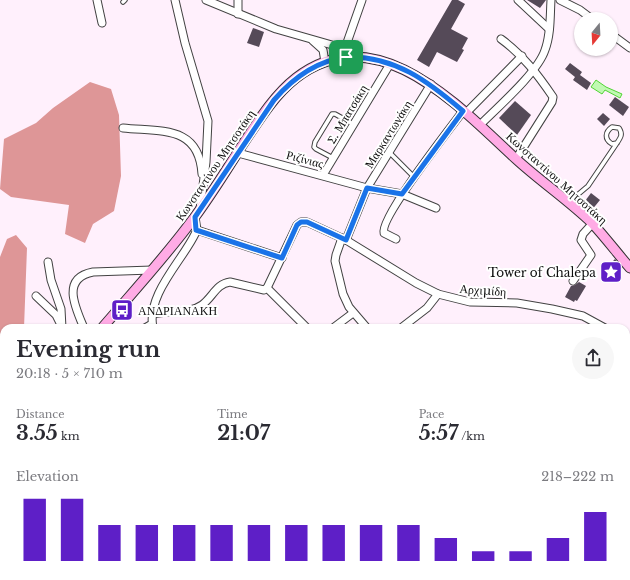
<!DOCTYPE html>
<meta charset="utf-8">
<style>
:root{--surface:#fff;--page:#f7f7f7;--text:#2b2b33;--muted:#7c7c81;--accent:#5e1fc7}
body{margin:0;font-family:"Libre Baskerville",serif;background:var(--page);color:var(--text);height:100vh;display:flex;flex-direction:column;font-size:15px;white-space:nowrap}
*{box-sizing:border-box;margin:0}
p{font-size:13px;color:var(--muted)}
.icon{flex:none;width:22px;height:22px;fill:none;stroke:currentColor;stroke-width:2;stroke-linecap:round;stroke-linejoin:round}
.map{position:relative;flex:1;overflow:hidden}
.panel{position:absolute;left:0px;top:324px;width:630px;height:256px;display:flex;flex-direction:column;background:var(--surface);border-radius:12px 12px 0 0;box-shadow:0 1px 3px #0004}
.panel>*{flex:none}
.needle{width:26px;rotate:198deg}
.controls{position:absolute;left:574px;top:12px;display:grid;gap:8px}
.controls a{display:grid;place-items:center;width:44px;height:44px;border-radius:50%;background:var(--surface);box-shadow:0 1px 3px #0004;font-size:20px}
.pin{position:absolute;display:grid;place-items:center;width:34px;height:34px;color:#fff;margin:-17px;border-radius:8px;box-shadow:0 2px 6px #0006}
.round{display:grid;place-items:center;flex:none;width:42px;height:42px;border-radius:21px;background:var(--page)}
.summary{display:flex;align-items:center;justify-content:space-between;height:68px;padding:0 16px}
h1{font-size:22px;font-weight:700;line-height:30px}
.stats{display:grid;grid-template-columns:repeat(3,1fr);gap:6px;height:68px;padding:4px 16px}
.stats div{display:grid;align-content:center}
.stats b{font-size:20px;font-weight:700}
.stats small{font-size:11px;font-weight:400}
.stats p{font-size:11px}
.chart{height:112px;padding:8px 16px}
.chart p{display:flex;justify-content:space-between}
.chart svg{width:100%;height:72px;margin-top:4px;stroke:var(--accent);stroke-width:6}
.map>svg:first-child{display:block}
.forest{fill:#de9697}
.cemetery{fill:#e3bfc8}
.water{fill:#c0f9b2;stroke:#51d435}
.building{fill:#554a58}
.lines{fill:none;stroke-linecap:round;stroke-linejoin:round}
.lane-casing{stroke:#424242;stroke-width:5.5}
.street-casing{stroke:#424242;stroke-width:9}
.secondary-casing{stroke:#313131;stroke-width:11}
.lane{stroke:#fff;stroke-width:3.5}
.street{stroke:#fff;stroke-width:7}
.secondary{stroke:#ffabe5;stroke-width:9}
.route-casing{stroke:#fff;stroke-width:8}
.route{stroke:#1a73e8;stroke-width:5}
.labels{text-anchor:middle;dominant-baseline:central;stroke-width:4;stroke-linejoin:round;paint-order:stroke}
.street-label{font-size:12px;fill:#0f0f0f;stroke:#fff}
.poi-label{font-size:12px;fill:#0f0f0f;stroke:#fff;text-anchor:end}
</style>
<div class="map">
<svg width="630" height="580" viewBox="0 0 630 580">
<rect width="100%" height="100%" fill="#fff0fc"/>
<g class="forest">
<path d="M 90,82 L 111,89 L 119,115 L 121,176 L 114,211 L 93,224 L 85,243 L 65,234 L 69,205 L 11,197 L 0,189 L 4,139 L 36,123 L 53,108 Z"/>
<path d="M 16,235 L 27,248 L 24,328 L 4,328 L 4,363 L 0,362 L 0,257 L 7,239 Z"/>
<path d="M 0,451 L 4,451 L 4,516 L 0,518 Z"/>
</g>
<path class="cemetery" d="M 626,438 L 630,438 L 630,486 L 626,485 Z"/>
<path class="water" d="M 596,80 L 606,87 L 622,94 L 620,98 L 605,90 L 602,94 L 591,87 Z"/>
<g class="building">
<path d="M 452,0 L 458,0 L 465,4 L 451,29 L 468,38 L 462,49 L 464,50 L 457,62 L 437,52 L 429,67 L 417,60 Z"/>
<path d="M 527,0 L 546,0 L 540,8 Z"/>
<path d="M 253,28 L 264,32 L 259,47 L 247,43 Z"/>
<path d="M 570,63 L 582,72 L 580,75 L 591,83 L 587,90 L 573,80 L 575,77 L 565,69 Z"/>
<path d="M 615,97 L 629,107 L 623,116 L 609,105 Z"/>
<path d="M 515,101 L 531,115 L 517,135 L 499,118 Z"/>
<path d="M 603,113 L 610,119 L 604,126 L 597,119 Z"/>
<path d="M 531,152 L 540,159 L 535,165 L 527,158 Z"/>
<path d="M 591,193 L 600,200 L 591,211 L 582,205 Z"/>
<path d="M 615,259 L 622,268 L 613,277 L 601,267 L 605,263 L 608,266 Z"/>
<path d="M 579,282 L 586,286 L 577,301 L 575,300 L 574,302 L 565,297 L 571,286 L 575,285 Z"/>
</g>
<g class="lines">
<g class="lane-casing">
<g id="lane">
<path d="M 123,2 L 125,0"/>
<path d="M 390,153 L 414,177"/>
<path d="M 333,158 L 316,149 L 314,147 L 315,142 L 332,114 L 335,114 L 353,124"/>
<path d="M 569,202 L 588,186 L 617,143 C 621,137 623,134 619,128 L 612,127 C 605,132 604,139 612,144 L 617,143"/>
</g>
</g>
<g class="street-casing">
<g id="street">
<path d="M 97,0 L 102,23"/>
<path d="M 175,0 L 185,43 L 208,121 L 206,162 L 200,209"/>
<path d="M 206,0 L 276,29 L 332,45 L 339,49 L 346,57"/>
<path d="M 518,0 L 549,29"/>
<path d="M 560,0 L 580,10 L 592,19"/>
<path d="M 238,14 L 238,0"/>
<path d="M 611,34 L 630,48"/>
<path d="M 501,39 C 523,55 538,75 553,97 L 552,102 L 516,159"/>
<path d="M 313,41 L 323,50 L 325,62"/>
<path d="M 343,54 L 362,0"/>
<path d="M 466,113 L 522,56"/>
<path d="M 480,125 C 498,107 538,72 545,50 C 551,34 550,16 551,0"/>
<path d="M 123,128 C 161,132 199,125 202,174"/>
<path d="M 238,153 L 367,188 L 402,194 L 436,208"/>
<path d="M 323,175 L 390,64"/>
<path d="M 197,230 L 282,258"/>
<path d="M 342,238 L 336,255 L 335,261 L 343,294 L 349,307 L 367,328"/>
<path d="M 396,239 L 384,233 C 379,219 451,127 463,111"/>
<path d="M 346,240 L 367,188 L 431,84"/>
<path d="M 48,262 L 51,280 L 61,309 L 62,328"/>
<path d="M 573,281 L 591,255 L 581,240 L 583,234 L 592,224"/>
<path d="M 267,288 L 307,328"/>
<path d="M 36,296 L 56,315 L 60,323"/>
<path d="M 153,314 C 169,310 188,315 202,305 C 213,297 216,284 230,282 L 264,290 L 267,288 L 297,225 L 301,222 L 307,222 L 346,240 L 416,283 L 438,294 L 470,302 L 517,303 L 552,309 L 583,316 L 605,328"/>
<path d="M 84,328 C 75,307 61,278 93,272 L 152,270"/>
<path d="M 145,328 L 152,324"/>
<path d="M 153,328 C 146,295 182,261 195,234 L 197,230 L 195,217"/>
<path d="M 333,328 L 353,313"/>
<path d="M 401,328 L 427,308 L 438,294"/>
<path d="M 626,341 L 630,342"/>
<path d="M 0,377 L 4,376"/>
<path d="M 0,528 L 4,530"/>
<path d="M 107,576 L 108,580"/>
<path d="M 471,576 L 474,580"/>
<path d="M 565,576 L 568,580"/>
<path d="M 51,580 L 52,576"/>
<path d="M 500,580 L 504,576"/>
</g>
</g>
<g class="secondary-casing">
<g id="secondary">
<path d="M 102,328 C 133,292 166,256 194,218 C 211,195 226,171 241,147 C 257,123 273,96 296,78 C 377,15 460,108 516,159 C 540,181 568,200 592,223 C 605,237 617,253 630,268"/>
<path d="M 0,430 L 4,426"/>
</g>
</g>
<use href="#lane" class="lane"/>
<use href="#street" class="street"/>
<use href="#secondary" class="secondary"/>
</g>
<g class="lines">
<g class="route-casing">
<path id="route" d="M 346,57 C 394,55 429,82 463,111 L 402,194 L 367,188 L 346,240 L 307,222 L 301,222 L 297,225 L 282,258 L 196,230 L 195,217 L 274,100 C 293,78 316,61 346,57 Z"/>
</g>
<use href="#route" class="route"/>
</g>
<defs>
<g id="sight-square" transform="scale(1.15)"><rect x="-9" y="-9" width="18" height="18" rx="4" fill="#5e1fc7" stroke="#fff"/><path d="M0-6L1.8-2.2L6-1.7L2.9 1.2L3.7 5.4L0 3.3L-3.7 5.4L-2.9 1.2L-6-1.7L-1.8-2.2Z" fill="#fff"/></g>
<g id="bus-square" transform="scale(1.15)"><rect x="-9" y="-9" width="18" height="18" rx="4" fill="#5e1fc7" stroke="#fff"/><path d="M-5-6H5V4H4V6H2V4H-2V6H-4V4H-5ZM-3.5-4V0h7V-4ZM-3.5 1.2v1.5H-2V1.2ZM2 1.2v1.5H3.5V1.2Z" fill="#fff"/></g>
</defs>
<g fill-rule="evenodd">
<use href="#sight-square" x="611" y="272"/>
<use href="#bus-square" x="122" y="310"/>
</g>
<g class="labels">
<g class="street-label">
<text transform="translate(347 114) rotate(-59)">Σ. Μπατσάκη</text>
<text transform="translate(388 134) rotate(-58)">Μαρκαντωνάκη</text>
<text transform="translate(305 159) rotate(15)">Ριζίνιας</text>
<text transform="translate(215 165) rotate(-56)">Κωνσταντίνου Μητσοτάκη</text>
<text transform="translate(557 178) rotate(42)">Κωνσταντίνου Μητσοτάκη</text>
<text transform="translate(483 290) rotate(4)">Αρχιμίδη</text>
</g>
<g class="poi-label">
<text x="596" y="272">Tower of Chalepa</text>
<text x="138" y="310" text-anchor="start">ΑΝΔΡΙΑΝΑΚΗ</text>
</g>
</g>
</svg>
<div class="controls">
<a><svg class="needle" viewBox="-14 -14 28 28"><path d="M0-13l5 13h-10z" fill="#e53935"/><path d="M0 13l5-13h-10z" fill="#7c7c81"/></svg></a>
</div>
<div class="pin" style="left:346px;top:57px;background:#1e9e55"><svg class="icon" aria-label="arrive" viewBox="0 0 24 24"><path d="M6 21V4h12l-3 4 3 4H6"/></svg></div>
<section class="panel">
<div class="summary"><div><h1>Evening run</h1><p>20:18 · 5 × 710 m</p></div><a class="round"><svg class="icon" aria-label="share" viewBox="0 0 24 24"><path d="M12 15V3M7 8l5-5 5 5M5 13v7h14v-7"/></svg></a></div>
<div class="stats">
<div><p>Distance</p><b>3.55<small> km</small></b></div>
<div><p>Time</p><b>21:07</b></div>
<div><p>Pace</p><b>5:57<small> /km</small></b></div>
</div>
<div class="chart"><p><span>Elevation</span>218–222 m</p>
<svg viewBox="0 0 160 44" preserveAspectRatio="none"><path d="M5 44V6M15 44V6M25 44V22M35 44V22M45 44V22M55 44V22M65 44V22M75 44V22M85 44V22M95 44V22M105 44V22M115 44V30M125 44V38M135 44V38M145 44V30M155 44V14"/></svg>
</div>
</section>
</div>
